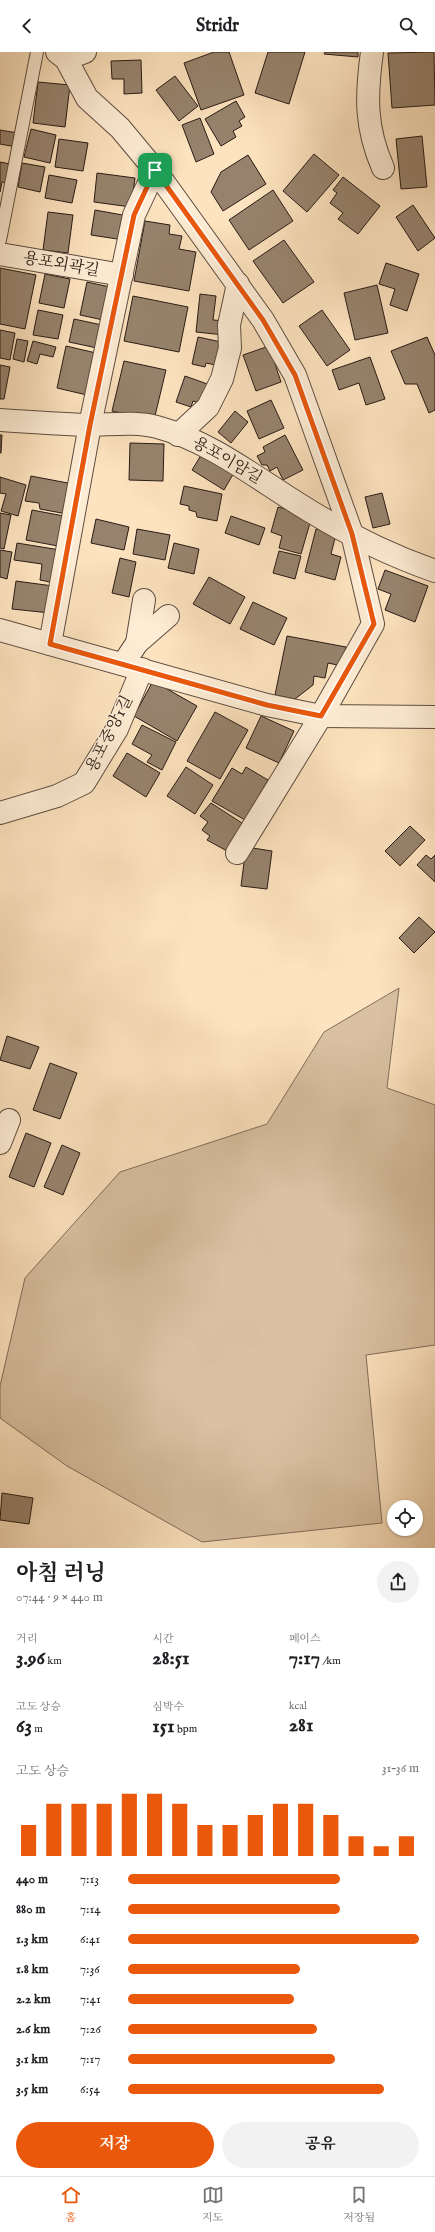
<!DOCTYPE html>
<html lang="ko">
<meta charset="utf-8">
<style>
:root{--surface:#fff;--page:#f2f2f2;--text:#202124;--muted:#757577;--line:#e0e0e0;--accent:#ea580c}
body{margin:0;font-family:"IM FELL English","Noto Serif KR",serif;background:var(--page);color:var(--text);height:100vh;display:flex;flex-direction:column;font-size:15px;white-space:nowrap}
*{box-sizing:border-box;margin:0}
p{font-size:13px;color:var(--muted)}
.icon{flex:none;width:22px;height:22px;fill:none;stroke:currentColor;stroke-width:2;stroke-linecap:round;stroke-linejoin:round}
.map{position:relative;height:1496px;overflow:hidden}
.sheet{display:flex;flex-direction:column;background:var(--surface);flex:1}
.sheet>*{flex:none}
.fabs{position:absolute;left:387px;top:1448px;display:grid;gap:8px}
.fabs a{display:grid;place-items:center;width:36px;height:36px;border-radius:50%;background:var(--surface);box-shadow:0 1px 3px #0004;font-size:20px}
.pin{position:absolute;display:grid;place-items:center;width:34px;height:34px;color:#fff;margin:-17px;border-radius:8px;box-shadow:0 2px 6px #0006}
.round{display:grid;place-items:center;flex:none;width:42px;height:42px;border-radius:21px;background:var(--page)}
.overview{display:flex;align-items:center;justify-content:space-between;height:68px;padding:0 16px}
h1{font-size:22px;font-weight:700;line-height:30px}
.metrics{display:grid;grid-template-columns:repeat(3,1fr);gap:6px;height:68px;padding:4px 16px}
.metrics div{display:grid;align-content:center}
.metrics b{font-size:20px;font-weight:700}
.metrics small{font-size:11px;font-weight:400}
.metrics p{font-size:11px}
.chart{height:112px;padding:8px 16px}
.chart p{display:flex;justify-content:space-between}
.chart svg{width:100%;height:72px;margin-top:4px;stroke:var(--accent);stroke-width:6}
.primary-button{display:flex;gap:8px;margin-top:auto;padding:8px 16px}
.primary-button a{flex:1;height:46px;border-radius:24px;background:var(--accent);color:#fff;font-size:16px;font-weight:700;line-height:46px;text-align:center}
.primary-button a+a{background:var(--page);color:var(--text)}
ul{padding:0 16px;list-style:none;font-size:13px}
li{display:grid;grid-template-columns:64px 48px 1fr;align-items:center;height:30px}
li i{height:10px;border-radius:5px;background:var(--accent)}
header{display:flex;justify-content:space-between;align-items:center;height:52px;padding:0 16px;background:var(--surface);font-size:18px;font-weight:700}
.menu{display:flex;justify-content:space-around;align-items:center;height:56px;border-top:1px solid var(--line);background:var(--surface);font-size:11px;color:var(--muted)}
.menu a{display:grid;justify-items:center;gap:2px}
.menu .on{color:var(--accent)}
.map>svg:first-child{display:block}
.green{fill:#d9c1a2;stroke:#806e5c}
.building{fill:#97836d;stroke:#281b15}
.lines{fill:none;stroke-linecap:round;stroke-linejoin:round}
.lane-casing{stroke:#5d4d40;stroke-width:14}
.street-casing{stroke:#5d4d40;stroke-width:24}
.lane{stroke:#feedd5;stroke-width:12}
.street{stroke:#feedd5;stroke-width:22}
.route-casing{stroke:#fff;stroke-width:8}
.route{stroke:#ea580c;stroke-width:5}
.labels{text-anchor:middle;dominant-baseline:central;stroke-width:3;stroke-linejoin:round;paint-order:stroke}
.street-label{font-size:16px;fill:#281b15;stroke:#feedd5}
</style>
<header><svg class="icon" aria-label="back" viewBox="0 0 24 24"><path d="M15 5l-7 7 7 7"/></svg>Stridr<svg class="icon" aria-label="search" viewBox="0 0 24 24"><circle cx="10" cy="10" r="6"/><path d="M15 15l6 6"/></svg></header>
<div class="map">
<svg width="435" height="1496" viewBox="0 0 435 1496">
<rect width="100%" height="100%" fill="#fde3bf"/>
<filter id="stains"><feTurbulence type="fractalNoise" baseFrequency=".005" numOctaves="4"/><feColorMatrix values="0 0 0 0 .2 0 0 0 0 .09 0 0 0 0 .02 0 0 0 .5 -.17"/></filter>
<radialGradient id="worn" r=".72"><stop offset=".6" stop-color="#630" stop-opacity="0"/><stop offset="1" stop-color="#630" stop-opacity=".3"/></radialGradient>
<path class="green" d="M 399,936 L 387,1036 L 435,1053 L 435,1293 L 366,1303 L 382,1471 L 202,1490 L 67,1414 L 0,1366 L 0,1334 L 25,1226 L 120,1120 L 267,1072 L 324,980 Z"/>
<g class="building">
<path d="M 214,0 L 229,0 L 244,43 L 201,58 L 184,11 Z"/>
<path d="M 268,0 L 305,0 L 289,52 L 255,41 Z"/>
<path d="M 325,0 L 358,0 L 358,5 L 324,2 Z"/>
<path d="M 434,0 L 435,53 L 392,56 L 388,1 Z"/>
<path d="M 141,8 L 142,41 L 124,42 L 124,27 L 112,27 L 111,9 Z"/>
<path d="M 175,24 L 198,54 L 179,69 L 156,38 Z"/>
<path d="M 38,30 L 70,33 L 65,75 L 33,71 Z"/>
<path d="M 236,49 L 245,65 L 239,69 L 242,74 L 233,79 L 236,85 L 221,94 L 205,67 Z"/>
<path d="M 200,66 L 214,102 L 196,110 L 182,73 Z"/>
<path d="M 31,77 L 56,83 L 50,111 L 24,105 Z"/>
<path d="M 0,78 L 18,81 L 16,95 L 0,92 Z"/>
<path d="M 422,84 L 427,135 L 401,137 L 396,87 Z"/>
<path d="M 59,87 L 88,91 L 83,119 L 55,115 Z"/>
<path d="M 314,102 L 339,123 L 307,160 L 283,139 Z"/>
<path d="M 248,103 L 266,132 L 223,159 L 211,140 L 221,120 Z"/>
<path d="M 0,110 L 10,112 L 7,131 L 2,130 L 0,140 Z"/>
<path d="M 22,111 L 45,115 L 40,140 L 18,135 Z"/>
<path d="M 97,121 L 135,126 L 131,155 L 94,150 Z"/>
<path d="M 49,123 L 77,128 L 72,151 L 45,146 Z"/>
<path d="M 343,125 L 380,154 L 358,182 L 338,167 L 343,161 L 330,151 L 337,141 L 333,138 Z"/>
<path d="M 273,138 L 293,169 L 249,198 L 229,168 Z"/>
<path d="M 413,153 L 435,186 L 418,199 L 396,165 Z"/>
<path d="M 95,158 L 128,164 L 124,188 L 91,183 Z"/>
<path d="M 48,160 L 73,163 L 68,201 L 43,198 Z"/>
<path d="M 145,169 L 170,173 L 169,182 L 182,184 L 179,197 L 196,200 L 189,239 L 134,229 Z"/>
<path d="M 284,188 L 314,230 L 283,251 L 253,209 Z"/>
<path d="M 386,211 L 419,222 L 407,259 L 390,253 L 395,237 L 379,232 Z"/>
<path d="M 0,216 L 36,223 L 25,277 L 0,272 Z"/>
<path d="M 45,222 L 70,227 L 64,256 L 39,251 Z"/>
<path d="M 87,230 L 110,235 L 103,268 L 80,263 Z"/>
<path d="M 377,233 L 388,281 L 355,288 L 344,241 Z"/>
<path d="M 200,242 L 216,244 L 213,268 L 226,269 L 224,283 L 196,280 Z"/>
<path d="M 133,244 L 188,255 L 179,300 L 124,289 Z"/>
<path d="M 38,258 L 63,263 L 58,287 L 33,283 Z"/>
<path d="M 322,258 L 350,298 L 327,314 L 299,274 Z"/>
<path d="M 74,267 L 102,273 L 97,296 L 69,290 Z"/>
<path d="M 0,278 L 15,281 L 10,308 L 0,306 Z"/>
<path d="M 198,285 L 226,291 L 220,314 L 206,311 L 205,315 L 192,312 Z"/>
<path d="M 427,285 L 435,303 L 435,358 L 429,361 L 417,332 L 405,332 L 391,299 Z"/>
<path d="M 17,287 L 28,289 L 24,310 L 13,307 Z"/>
<path d="M 33,289 L 56,295 L 53,305 L 40,302 L 37,312 L 27,309 Z"/>
<path d="M 66,294 L 96,301 L 87,343 L 57,336 Z"/>
<path d="M 269,294 L 281,330 L 256,339 L 243,303 Z"/>
<path d="M 370,305 L 385,347 L 366,353 L 359,331 L 339,338 L 332,318 Z"/>
<path d="M 124,309 L 166,318 L 154,368 L 112,359 Z"/>
<path d="M 0,313 L 10,315 L 4,347 L 0,347 Z"/>
<path d="M 185,324 L 213,334 L 206,353 L 193,349 L 191,355 L 176,350 Z"/>
<path d="M 271,348 L 284,376 L 259,387 L 247,359 Z"/>
<path d="M 235,359 L 248,370 L 231,391 L 218,380 Z"/>
<path d="M 0,383 L 2,383 L 1,401 L 0,401 Z"/>
<path d="M 285,383 L 303,418 L 283,428 L 277,415 L 270,419 L 267,413 L 262,413 L 257,404 L 265,400 L 263,395 Z"/>
<path d="M 130,391 L 164,392 L 163,429 L 129,428 Z"/>
<path d="M 203,400 L 235,419 L 224,438 L 192,418 Z"/>
<path d="M 31,424 L 73,432 L 67,462 L 40,457 L 39,451 L 25,449 Z"/>
<path d="M 0,425 L 26,433 L 18,464 L 1,459 L 6,442 L 0,441 Z"/>
<path d="M 184,434 L 222,442 L 217,469 L 197,465 L 196,460 L 189,458 L 189,454 L 180,452 Z"/>
<path d="M 382,441 L 390,472 L 373,476 L 365,445 Z"/>
<path d="M 278,455 L 312,464 L 301,502 L 279,496 L 282,484 L 271,480 Z"/>
<path d="M 32,458 L 64,464 L 58,494 L 26,488 Z"/>
<path d="M 0,461 L 11,463 L 4,497 L 0,496 Z"/>
<path d="M 231,464 L 265,476 L 259,493 L 225,481 Z"/>
<path d="M 96,467 L 129,475 L 124,498 L 91,491 Z"/>
<path d="M 137,477 L 170,483 L 165,508 L 133,502 Z"/>
<path d="M 316,477 L 336,482 L 331,502 L 341,505 L 335,528 L 305,520 Z"/>
<path d="M 17,491 L 60,498 L 55,531 L 40,528 L 42,512 L 14,508 Z"/>
<path d="M 174,491 L 199,497 L 194,522 L 168,516 Z"/>
<path d="M 0,498 L 12,500 L 7,527 L 0,525 Z"/>
<path d="M 279,499 L 301,504 L 295,527 L 273,521 Z"/>
<path d="M 120,506 L 136,510 L 129,545 L 112,541 Z"/>
<path d="M 385,518 L 428,534 L 415,570 L 385,558 L 391,542 L 378,537 Z"/>
<path d="M 209,525 L 245,545 L 230,572 L 193,552 Z"/>
<path d="M 16,529 L 53,534 L 50,561 L 12,557 Z"/>
<path d="M 253,550 L 287,566 L 274,593 L 240,577 Z"/>
<path d="M 287,584 L 346,595 L 342,614 L 328,611 L 325,626 L 314,624 L 313,633 L 295,647 L 275,643 Z"/>
<path d="M 153,629 L 197,654 L 177,689 L 134,664 Z"/>
<path d="M 215,660 L 248,678 L 220,727 L 187,709 Z"/>
<path d="M 261,664 L 294,679 L 279,711 L 246,696 Z"/>
<path d="M 142,673 L 176,690 L 162,718 L 147,710 L 152,703 L 132,692 Z"/>
<path d="M 127,701 L 160,721 L 146,745 L 113,724 Z"/>
<path d="M 186,715 L 213,733 L 195,762 L 167,744 Z"/>
<path d="M 246,715 L 268,728 L 245,768 L 212,749 L 232,716 L 242,722 Z"/>
<path d="M 211,751 L 242,771 L 227,799 L 207,788 L 210,784 L 202,778 L 208,770 L 200,764 Z"/>
<path d="M 410,774 L 425,788 L 400,814 L 385,799 Z"/>
<path d="M 246,795 L 272,799 L 267,837 L 241,834 Z"/>
<path d="M 426,803 L 431,807 L 435,803 L 435,830 L 417,813 Z"/>
<path d="M 419,865 L 435,880 L 414,901 L 399,886 Z"/>
<path d="M 7,984 L 39,995 L 30,1017 L 0,1008 Z"/>
<path d="M 50,1011 L 77,1021 L 60,1067 L 33,1058 Z"/>
<path d="M 26,1081 L 51,1091 L 34,1135 L 9,1125 Z"/>
<path d="M 62,1093 L 80,1101 L 63,1143 L 44,1135 Z"/>
<path d="M 2,1441 L 33,1446 L 29,1472 L 0,1468 Z"/>
</g>
<g class="lines">
<g class="lane-casing">
<path id="lane" d="M 0,188 L 37,0"/>
</g>
<g class="street-casing">
<g id="street">
<path d="M 57,0 L 66,7 L 87,46 L 120,76 L 155,118 L 263,268 L 295,323 L 352,482 L 373,572 L 321,664 L 237,801"/>
<path d="M 372,0 C 366,44 365,75 383,116"/>
<path d="M 66,7 L 85,0"/>
<path d="M 0,202 L 122,223"/>
<path d="M 0,368 C 29,370 58,372 87,373 C 110,373 135,369 157,375 C 213,390 261,430 310,459 C 349,483 392,504 435,519"/>
<path d="M 178,383 L 208,355 L 222,327 L 230,296 L 229,273 L 238,232"/>
<path d="M 0,578 L 267,653 L 321,664 L 435,665"/>
<path d="M 137,591 L 144,548"/>
<path d="M 50,592 L 90,373 L 134,163 L 155,118"/>
<path d="M 123,612 L 137,591 L 168,564"/>
<path d="M 0,761 L 57,744 L 84,731 L 117,677 L 142,617"/>
<path d="M 0,1091 L 9,1068"/>
</g>
</g>
<use href="#lane" class="lane"/>
<use href="#street" class="street"/>
</g>
<g class="lines">
<g class="route-casing">
<path id="route" d="M 155,118 L 263,268 L 295,323 L 352,482 L 374,572 L 321,664 L 267,653 L 50,592 L 90,373 L 134,163 Z"/>
</g>
<use href="#route" class="route"/>
</g>
<g class="labels">
<g class="street-label">
<text transform="translate(61 213) rotate(10)">용포외곽길</text>
<text transform="translate(227 409) rotate(30)">용포이암길</text>
<text transform="translate(110 682) rotate(-63)">용포중앙1길</text>
</g>
</g>
<rect width="100%" height="100%" filter="url(#stains)"/>
<rect width="100%" height="100%" fill="url(#worn)"/>
</svg>
<div class="fabs">
<a><svg class="icon" aria-label="locate" viewBox="0 0 24 24"><circle cx="12" cy="12" r="6"/><path d="M12 2v4M12 18v4M2 12h4M18 12h4"/></svg></a>
</div>
<div class="pin" style="left:155px;top:118px;background:#1e9e55"><svg class="icon" aria-label="arrive" viewBox="0 0 24 24"><path d="M6 21V4h12l-3 4 3 4H6"/></svg></div>
</div>
<section class="sheet">
<div class="overview"><div><h1>아침 러닝</h1><p>07:44 · 9 × 440 m</p></div><a class="round"><svg class="icon" aria-label="share" viewBox="0 0 24 24"><path d="M12 15V3M7 8l5-5 5 5M5 13v7h14v-7"/></svg></a></div>
<div class="metrics">
<div><p>거리</p><b>3.96<small> km</small></b></div>
<div><p>시간</p><b>28:51</b></div>
<div><p>페이스</p><b>7:17<small> /km</small></b></div>
</div>
<div class="metrics">
<div><p>고도 상승</p><b>63<small> m</small></b></div>
<div><p>심박수</p><b>151<small> bpm</small></b></div>
<div><p>kcal</p><b>281</b></div>
</div>
<div class="chart"><p><span>고도 상승</span>31–36 m</p>
<svg viewBox="0 0 160 44" preserveAspectRatio="none"><path d="M5 44V25M15 44V12M25 44V12M35 44V12M45 44V6M55 44V6M65 44V12M75 44V25M85 44V25M95 44V19M105 44V12M115 44V12M125 44V19M135 44V32M145 44V38M155 44V32"/></svg>
</div>
<ul>
<li><b>440 m</b>7:13<i style="width:73%"></i></li>
<li><b>880 m</b>7:14<i style="width:73%"></i></li>
<li><b>1.3 km</b>6:41<i style="width:100%"></i></li>
<li><b>1.8 km</b>7:36<i style="width:59%"></i></li>
<li><b>2.2 km</b>7:41<i style="width:57%"></i></li>
<li><b>2.6 km</b>7:26<i style="width:65%"></i></li>
<li><b>3.1 km</b>7:17<i style="width:71%"></i></li>
<li><b>3.5 km</b>6:54<i style="width:88%"></i></li>
</ul>
<div class="primary-button"><a>저장</a><a>공유</a></div>
</section>
<nav class="menu">
<a class="on"><svg class="icon" aria-label="home" viewBox="0 0 24 24"><path d="M3 11l9-7 9 7M6 9v11h12V9"/></svg>홈</a>
<a><svg class="icon" aria-label="map" viewBox="0 0 24 24"><path d="M3 6l6-2 6 2 6-2v14l-6 2-6-2-6 2zM9 4v14M15 6v14"/></svg>지도</a>
<a><svg class="icon" aria-label="saved" viewBox="0 0 24 24"><path d="M7 4h10v16l-5-4-5 4z"/></svg>저장됨</a>
</nav>
